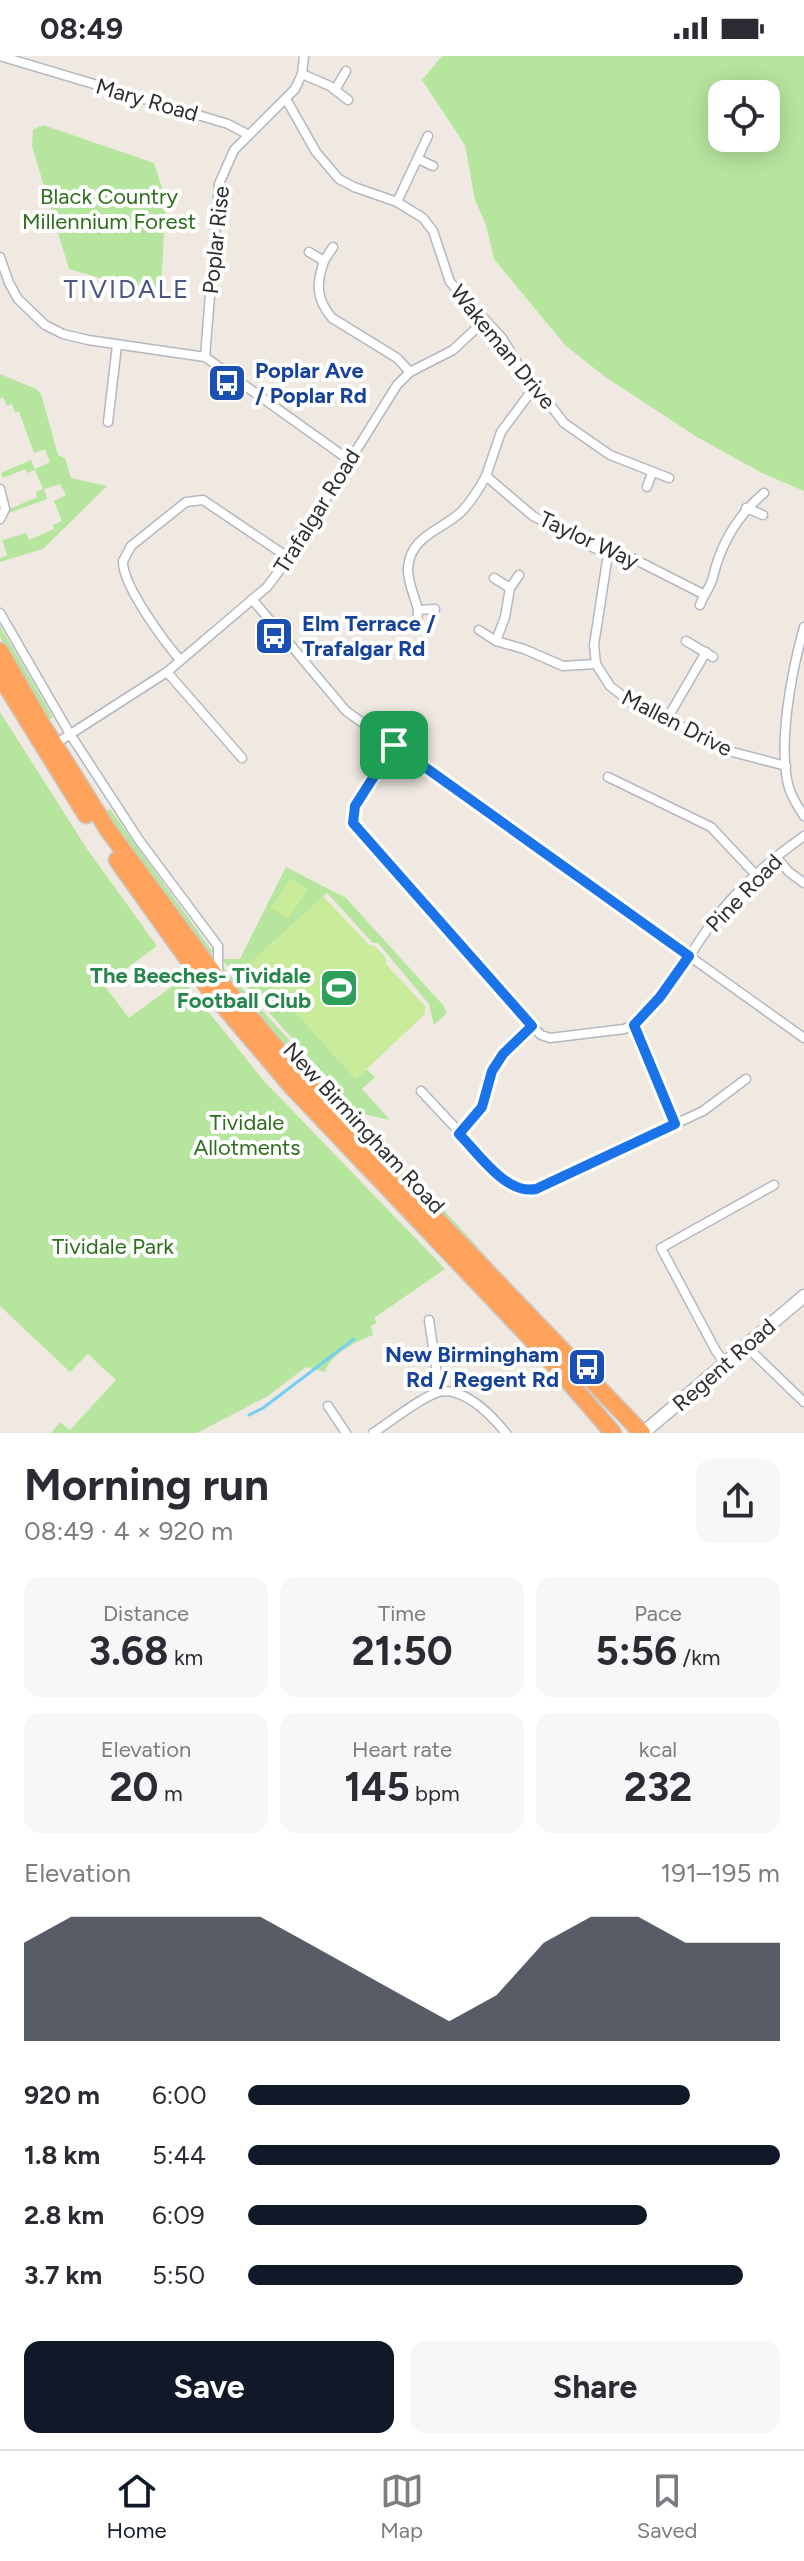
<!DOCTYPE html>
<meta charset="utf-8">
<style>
:root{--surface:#fff;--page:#f7f7f7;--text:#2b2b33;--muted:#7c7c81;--line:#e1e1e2;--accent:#111827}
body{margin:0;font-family:Figtree,sans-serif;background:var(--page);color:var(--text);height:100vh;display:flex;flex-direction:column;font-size:30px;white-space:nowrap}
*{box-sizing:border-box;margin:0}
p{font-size:26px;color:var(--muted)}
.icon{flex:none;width:44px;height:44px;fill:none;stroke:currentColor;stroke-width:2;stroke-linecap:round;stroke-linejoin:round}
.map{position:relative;height:1377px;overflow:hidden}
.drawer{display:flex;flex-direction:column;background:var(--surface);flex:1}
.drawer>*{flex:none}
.fabs{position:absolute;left:708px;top:24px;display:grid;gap:16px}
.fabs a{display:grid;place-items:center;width:72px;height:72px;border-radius:16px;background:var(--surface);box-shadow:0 4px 20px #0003;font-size:40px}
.pin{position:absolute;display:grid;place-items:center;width:68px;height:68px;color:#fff;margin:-34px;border-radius:16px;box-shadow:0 4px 12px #0006}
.round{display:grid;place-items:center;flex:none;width:84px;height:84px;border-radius:16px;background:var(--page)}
.head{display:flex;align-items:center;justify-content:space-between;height:136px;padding:0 24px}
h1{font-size:44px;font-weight:700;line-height:60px}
.stats{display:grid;grid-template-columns:repeat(3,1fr);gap:12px;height:136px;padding:8px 24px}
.stats div{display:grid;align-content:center;border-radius:16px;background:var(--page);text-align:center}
.stats b{font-size:40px;font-weight:700}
.stats small{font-size:22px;font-weight:400}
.stats p{font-size:22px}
.chart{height:224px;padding:16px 24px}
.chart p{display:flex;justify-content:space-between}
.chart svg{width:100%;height:144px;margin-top:8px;fill:var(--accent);opacity:.7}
.primary-button{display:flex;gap:16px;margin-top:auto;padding:16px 24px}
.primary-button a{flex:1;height:92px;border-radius:16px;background:var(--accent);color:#fff;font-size:32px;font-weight:700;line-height:92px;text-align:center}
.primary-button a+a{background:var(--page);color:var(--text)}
ul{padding:0 24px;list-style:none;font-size:26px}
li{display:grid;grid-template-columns:128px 96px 1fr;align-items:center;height:60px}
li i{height:20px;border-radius:10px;background:var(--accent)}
.status{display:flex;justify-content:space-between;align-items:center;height:56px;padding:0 40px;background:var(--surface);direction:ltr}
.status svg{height:22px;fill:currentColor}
.tabs{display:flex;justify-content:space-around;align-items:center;height:112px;border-top:2px solid var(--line);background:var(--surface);font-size:22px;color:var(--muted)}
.tabs a{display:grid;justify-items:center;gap:4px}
.tabs .selected{color:var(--accent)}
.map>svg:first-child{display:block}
.green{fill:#b6e59e;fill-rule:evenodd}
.pitch{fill:#c9ec9a}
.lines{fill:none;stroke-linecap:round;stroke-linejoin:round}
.stream{stroke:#75cff0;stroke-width:3}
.street-casing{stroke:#b4b7c1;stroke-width:11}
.secondary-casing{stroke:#b4b7c1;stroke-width:15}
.highway-casing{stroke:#c9c9c9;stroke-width:19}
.street{stroke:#fff;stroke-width:8}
.secondary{stroke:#fff;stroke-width:12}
.highway{stroke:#ffa35c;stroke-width:16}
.route-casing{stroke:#fff;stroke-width:16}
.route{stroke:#1a73e8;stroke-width:10}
.labels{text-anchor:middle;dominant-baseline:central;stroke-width:8;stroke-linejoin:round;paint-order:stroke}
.street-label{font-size:22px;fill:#2e2e2e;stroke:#fff}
.park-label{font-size:22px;fill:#2c6e1b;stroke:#fff}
.transit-label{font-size:22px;font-weight:bold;fill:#164399;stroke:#fff;text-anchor:start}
.leisure-label{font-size:22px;font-weight:bold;fill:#27864d;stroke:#fff;text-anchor:end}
.quarter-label{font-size:26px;letter-spacing:2px;fill:#4d5680;stroke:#fff}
</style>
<div class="status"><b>08:49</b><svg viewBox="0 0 49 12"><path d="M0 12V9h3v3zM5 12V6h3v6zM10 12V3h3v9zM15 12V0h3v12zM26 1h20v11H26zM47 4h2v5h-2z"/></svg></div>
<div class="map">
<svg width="804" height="1377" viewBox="0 0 804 1377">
<rect width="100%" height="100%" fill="#efe9e1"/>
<g class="green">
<path d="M 442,0 L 804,0 L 804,435 L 762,417 L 697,381 L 604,320 L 565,289 L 494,203 L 486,169 L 475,144 L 465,89 L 422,24 ZM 722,38 L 766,38 L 766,82 L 722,82 Z"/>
<path d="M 43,69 L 154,107 L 166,144 L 161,231 L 153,238 L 69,213 L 32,90 L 33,74 Z"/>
<path d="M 0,318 L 36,333 L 41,338 L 58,399 L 65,402 L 71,422 L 107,430 L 43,493 L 0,506 L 0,502 L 7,499 L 0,476 L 3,484 L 26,477 L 29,484 L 54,473 L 53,469 L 62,465 L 54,445 L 66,439 L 60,428 L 44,433 L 47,443 L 9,457 L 10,453 L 37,441 L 36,436 L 43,433 L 35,414 L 27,417 L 25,413 L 3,422 L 1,417 L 31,404 L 35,413 L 50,406 L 45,393 L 34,397 L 19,356 L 15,356 L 12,348 L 7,350 L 3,341 L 0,343 Z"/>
<path d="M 0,570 L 53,661 L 47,665 L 0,581 Z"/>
<path d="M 0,656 L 87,793 L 157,890 L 104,929 L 129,962 L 182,923 L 264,1025 L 445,1213 L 374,1262 L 377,1267 L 371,1270 L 373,1279 C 356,1286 331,1297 325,1316 L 306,1311 L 268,1340 L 197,1377 L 51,1377 L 60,1366 L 70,1374 L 116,1324 L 88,1298 L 70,1316 L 0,1250 Z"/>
<path d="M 110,753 L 212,895 L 210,903 L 103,758 Z"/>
<path d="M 286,811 L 346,842 L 443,949 L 447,957 L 434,969 L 429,948 L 378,887 L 373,887 L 327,837 L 251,907 L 355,1022 L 366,1013 L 375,1021 L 362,1033 L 390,1064 L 359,1057 L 224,906 L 223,903 L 240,903 Z"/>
<path d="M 222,910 L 491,1206 L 507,1224 L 504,1227 C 409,1125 308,1026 223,916 Z"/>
</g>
<g class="pitch">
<path d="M 291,822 L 308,834 L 288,863 L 271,851 Z"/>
<path d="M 323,840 L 369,889 L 375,890 L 386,902 L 386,908 L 425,950 L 425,958 L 356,1023 L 250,907 Z"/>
</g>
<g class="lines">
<path class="stream" d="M 249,1359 L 263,1352 L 354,1283"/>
<g class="street-casing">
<g id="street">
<path d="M 0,0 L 228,68 L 247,78"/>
<path d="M 302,18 L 330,30 L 348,44"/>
<path d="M 335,34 L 346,15"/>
<path d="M 286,43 L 316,96 L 339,123 L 354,131 L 397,146 L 423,162 L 433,175 L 450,226 L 502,282 L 533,333 L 548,346 L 564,367 L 610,399 L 669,422"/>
<path d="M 418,103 L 433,110"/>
<path d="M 397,146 L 428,80"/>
<path d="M 309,196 L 324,205 L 333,191"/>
<path d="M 0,201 L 9,227 L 18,243 L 45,269 L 63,278 L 88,284 L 205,301 L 349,404"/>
<path d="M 324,205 C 316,228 316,243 332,262 L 397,302 L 410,316"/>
<path d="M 205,301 L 219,128 L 234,94 L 295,33 L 302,18 L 304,0"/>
<path d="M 533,333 L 501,376 L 486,420 L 533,460 L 590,490 L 608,498 L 632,502 L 703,538"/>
<path d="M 108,366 L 117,289"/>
<path d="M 647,431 L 652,417"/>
<path d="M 0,433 L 5,453 L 0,463"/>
<path d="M 746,452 L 763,459"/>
<path d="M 608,498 L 594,589 L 596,608 L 610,630 L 638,652 L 667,663 L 725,694 L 786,710"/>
<path d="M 494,522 L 510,532 L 519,519"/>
<path d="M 510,532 L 505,561 L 496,585 L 524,593 L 563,610 L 596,608"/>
<path d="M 252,543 L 346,655 L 804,982"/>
<path d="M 700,549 C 703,539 711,531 713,521 C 721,487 737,460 764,437"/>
<path d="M 418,554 C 415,540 407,526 408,512 C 410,480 442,474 461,456 C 472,445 479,433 486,420"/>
<path d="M 0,557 L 70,678 L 139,784 L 218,890 L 218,918"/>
<path d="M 417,570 L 418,554 L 435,553"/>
<path d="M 804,571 C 792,614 777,689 789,732 C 792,742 798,751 804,760"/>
<path d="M 479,574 L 496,585"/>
<path d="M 686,585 L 713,601"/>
<path d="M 180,604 C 164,585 122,529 123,505 L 131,490 L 186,446 L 203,444 L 289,502"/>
<path d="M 167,616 L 242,702"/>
<path d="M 667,663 L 706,596"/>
<path d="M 55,688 L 167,616 L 267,531 L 289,502 L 397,329 L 410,316 L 453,294 L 485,264"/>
<path d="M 394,689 L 355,750 L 353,767 L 532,970 L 541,979 L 550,982 L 624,973 C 661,959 694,886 721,855 C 745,826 774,801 804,780"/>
<path d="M 608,721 L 711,771 L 756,819"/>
<path d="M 776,801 L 789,816 L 804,827"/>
<path d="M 634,969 L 675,1068"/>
<path d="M 421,1035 L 510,1130 L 526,1135 L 536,1133 L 703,1055 L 746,1023"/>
<path d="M 459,1078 L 482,1051 L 492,1015 L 503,998 L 532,970"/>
<path d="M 429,1264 L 438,1325 L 442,1335"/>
<path d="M 746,1290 L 804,1346"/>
<path d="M 725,1307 L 716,1295 L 661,1192 L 774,1129"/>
<path d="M 328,1350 L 346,1377"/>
<path d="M 373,1377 C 389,1367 427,1336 444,1335 C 469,1335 492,1360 506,1377"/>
</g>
</g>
<g class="secondary-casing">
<path id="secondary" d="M 643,1377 L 804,1240"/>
</g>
<g class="highway-casing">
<g id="highway">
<path d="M 0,595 L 41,667 L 108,774 L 217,922 L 303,1024 L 642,1377"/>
<path d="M 0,620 L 86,759"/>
<path d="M 117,804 L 209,933 L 292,1031 L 536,1288 L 613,1377"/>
</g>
</g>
<use href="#street" class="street"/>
<use href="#secondary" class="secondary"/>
<use href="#highway" class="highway"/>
</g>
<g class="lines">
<g class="route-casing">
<path id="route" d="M 394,689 L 689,900 L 660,941 L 634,969 L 675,1068 L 536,1133 C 506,1139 479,1098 459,1078 L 482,1051 L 492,1015 L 503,998 L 532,970 L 353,767 L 355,750 Z"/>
</g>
<use href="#route" class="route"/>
</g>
<defs>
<g id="bus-square" transform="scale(2)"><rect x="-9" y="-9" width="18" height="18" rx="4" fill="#1a4fb4" stroke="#fff"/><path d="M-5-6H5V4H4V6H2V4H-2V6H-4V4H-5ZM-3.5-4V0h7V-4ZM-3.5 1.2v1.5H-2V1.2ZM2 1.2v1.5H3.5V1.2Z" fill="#fff"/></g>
<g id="stadium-square" transform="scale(2)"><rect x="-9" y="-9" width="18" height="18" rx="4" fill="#2e9e5b" stroke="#fff"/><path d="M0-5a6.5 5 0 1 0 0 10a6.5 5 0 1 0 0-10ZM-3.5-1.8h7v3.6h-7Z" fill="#fff"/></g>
</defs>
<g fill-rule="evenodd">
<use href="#bus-square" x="227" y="327"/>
<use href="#bus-square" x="274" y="580"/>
<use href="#stadium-square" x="339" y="932"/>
<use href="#bus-square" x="587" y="1311"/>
</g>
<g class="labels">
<g class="street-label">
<text transform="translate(147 44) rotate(16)">Mary Road</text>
<text transform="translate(216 184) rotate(-84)">Poplar Rise</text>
<text transform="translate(503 291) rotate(51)">Wakeman Drive</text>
<text transform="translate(317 455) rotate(-58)">Trafalgar Road</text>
<text transform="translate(589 484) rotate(25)">Taylor Way</text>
<text transform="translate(677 667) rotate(27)">Mallen Drive</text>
<text transform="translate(744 837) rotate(-46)">Pine Road</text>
<text transform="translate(364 1072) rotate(47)">New Birmingham Road</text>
<text transform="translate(724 1309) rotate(-41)">Regent Road</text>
</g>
<g class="park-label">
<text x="109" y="140">Black Country<tspan x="109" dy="25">Millennium Forest</tspan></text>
<text x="247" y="1066">Tividale<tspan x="247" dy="25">Allotments</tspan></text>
<text x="113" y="1190">Tividale Park</text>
</g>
<g class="transit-label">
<text x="255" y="314">Poplar Ave<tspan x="255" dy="25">/ Poplar Rd</tspan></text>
<text x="302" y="567">Elm Terrace /<tspan x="302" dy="25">Trafalgar Rd</tspan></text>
<text x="559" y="1298" text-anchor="end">New Birmingham<tspan x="559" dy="25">Rd / Regent Rd</tspan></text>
</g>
<g class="leisure-label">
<text x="311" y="919">The Beeches- Tividale<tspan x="311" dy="25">Football Club</tspan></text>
</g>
<g class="quarter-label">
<text x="127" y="233">TIVIDALE</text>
</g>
</g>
</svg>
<div class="fabs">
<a><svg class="icon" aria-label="locate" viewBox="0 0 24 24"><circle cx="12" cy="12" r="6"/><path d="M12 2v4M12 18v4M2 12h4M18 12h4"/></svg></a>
</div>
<div class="pin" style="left:394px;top:689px;background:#1e9e55"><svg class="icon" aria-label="arrive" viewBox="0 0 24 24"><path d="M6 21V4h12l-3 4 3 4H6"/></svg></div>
</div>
<section class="drawer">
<div class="head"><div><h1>Morning run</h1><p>08:49 · 4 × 920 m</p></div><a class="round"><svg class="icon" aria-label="share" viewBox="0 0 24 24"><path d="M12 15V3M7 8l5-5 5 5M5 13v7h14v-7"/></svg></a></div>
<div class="stats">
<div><p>Distance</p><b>3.68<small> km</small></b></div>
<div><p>Time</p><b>21:50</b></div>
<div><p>Pace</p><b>5:56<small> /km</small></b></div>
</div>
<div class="stats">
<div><p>Elevation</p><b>20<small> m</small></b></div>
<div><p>Heart rate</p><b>145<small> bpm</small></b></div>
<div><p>kcal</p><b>232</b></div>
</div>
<div class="chart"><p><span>Elevation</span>191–195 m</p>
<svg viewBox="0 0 160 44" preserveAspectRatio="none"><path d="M0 44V14L10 6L20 6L30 6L40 6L50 6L60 14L70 22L80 30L90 38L100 30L110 14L120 6L130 6L140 14L150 14L160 14V44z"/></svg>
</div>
<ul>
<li><b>920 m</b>6:00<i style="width:83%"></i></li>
<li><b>1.8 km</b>5:44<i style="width:100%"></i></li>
<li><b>2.8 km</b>6:09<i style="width:75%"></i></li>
<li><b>3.7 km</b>5:50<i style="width:93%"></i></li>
</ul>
<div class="primary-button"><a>Save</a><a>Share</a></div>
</section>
<nav class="tabs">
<a class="selected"><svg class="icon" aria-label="home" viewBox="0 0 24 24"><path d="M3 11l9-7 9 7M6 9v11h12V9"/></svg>Home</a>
<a><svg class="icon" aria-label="map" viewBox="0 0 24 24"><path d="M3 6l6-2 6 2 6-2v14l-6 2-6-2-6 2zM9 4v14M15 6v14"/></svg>Map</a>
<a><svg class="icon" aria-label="saved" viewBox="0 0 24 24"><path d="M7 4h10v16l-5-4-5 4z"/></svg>Saved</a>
</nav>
